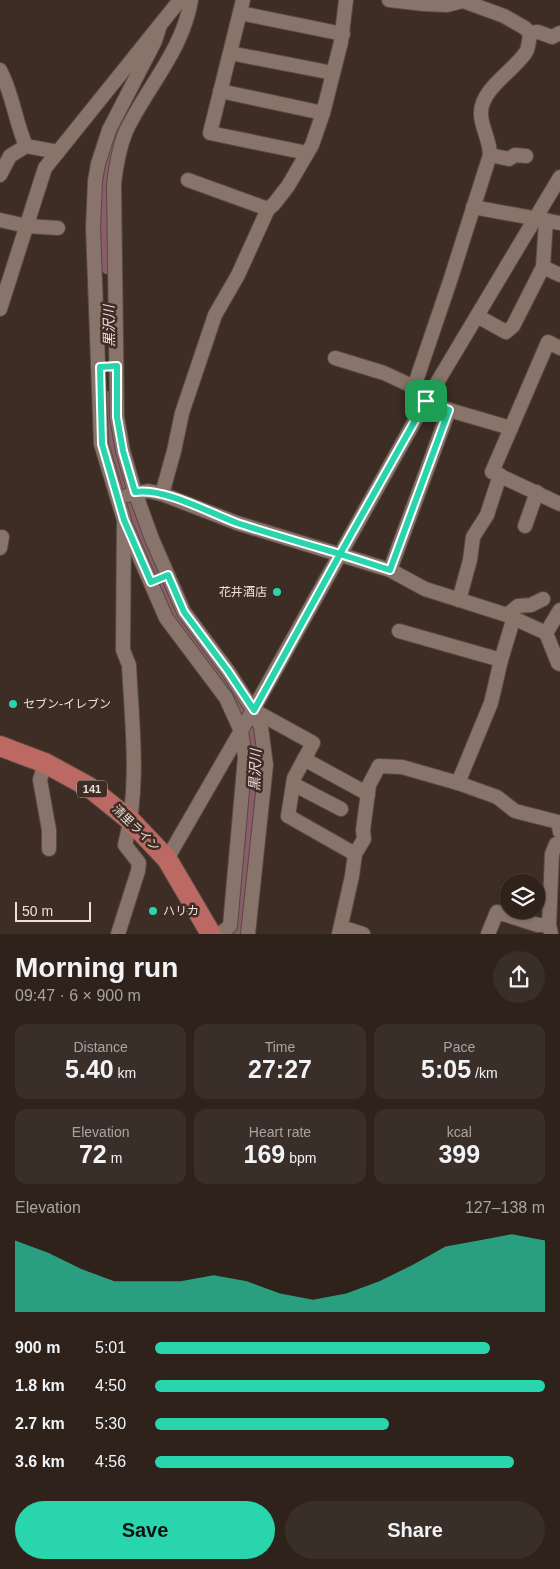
<!DOCTYPE html>
<meta charset="utf-8">
<style>
:root{--surface:#2e221b;--page:#3a2f28;--text:#f1f3f6;--muted:#a7a4a3;--line:#493f3a;--accent:#29d5ac}
body{margin:0;font-family:Arial,"Noto Sans JP",sans-serif;background:var(--page);color:var(--text);height:100vh;display:flex;flex-direction:column;font-size:19px;white-space:nowrap}
*{box-sizing:border-box;margin:0}
p{font-size:16px;color:var(--muted)}
.icon{flex:none;width:28px;height:28px;fill:none;stroke:currentColor;stroke-width:2;stroke-linecap:round;stroke-linejoin:round}
.map{position:relative;height:934px;overflow:hidden}
.side{display:flex;flex-direction:column;background:var(--surface);flex:1}
.side>*{flex:none}
.tools{position:absolute;left:500px;top:874px;display:grid;gap:10px}
.tools a{display:grid;place-items:center;width:45px;height:45px;border-radius:50%;background:var(--surface);box-shadow:0 1px 4px #0004,0 0 0 1px var(--line);font-size:25px}
.scale{position:absolute;left:15px;bottom:12px;width:76px;box-sizing:border-box;padding-left:5px;border:2px solid #ebe0da;border-top:0;font-size:14px;line-height:18px;white-space:nowrap;color:#ebe0da;-webkit-text-stroke:4px #3d2d24;paint-order:stroke}
.pin{position:absolute;display:grid;place-items:center;width:42px;height:42px;color:#fff;margin:-21px;border-radius:10px;box-shadow:0 2px 8px #0006}
.round{display:grid;place-items:center;flex:none;width:52px;height:52px;border-radius:26px;background:var(--page)}
.overview{display:flex;align-items:center;justify-content:space-between;height:85px;padding:0 15px}
h1{font-size:28px;font-weight:700;line-height:38px}
.stats{display:grid;grid-template-columns:repeat(3,1fr);gap:8px;height:85px;padding:5px 15px}
.stats div{display:grid;align-content:center;border-radius:12px;background:var(--page);text-align:center}
.stats b{font-size:25px;font-weight:700}
.stats small{font-size:14px;font-weight:400}
.stats p{font-size:14px}
.chart{height:140px;padding:10px 15px}
.chart p{display:flex;justify-content:space-between}
.chart svg{width:100%;height:90px;margin-top:5px;fill:var(--accent);opacity:.7}
.button{display:flex;gap:10px;margin-top:auto;padding:10px 15px}
.button a{flex:1;height:58px;border-radius:30px;background:var(--accent);color:#111;font-size:20px;font-weight:700;line-height:58px;text-align:center}
.button a+a{background:var(--page);color:var(--text)}
ul{padding:0 15px;list-style:none;font-size:16px}
li{display:grid;grid-template-columns:80px 60px 1fr;align-items:center;height:38px}
li i{height:12px;border-radius:6px;background:var(--accent)}
.map>svg:first-child{display:block}
.lines{fill:none;stroke-linecap:round;stroke-linejoin:round}
.river{stroke:#8b5c69;stroke-width:19}
.minor-casing{stroke:#574a42;stroke-width:16}
.highway-casing{stroke:#574a42;stroke-width:22}
.minor{stroke:#88746a;stroke-width:14}
.highway{stroke:#bb6962;stroke-width:20}
.route-casing{stroke:#fff;stroke-width:10}
.route{stroke:#29d5ac;stroke-width:6}
.poi-dot{fill:#29d5ac;stroke:#3d2d24;stroke-width:2}
.labels{text-anchor:middle;dominant-baseline:central;stroke-width:5;stroke-linejoin:round;paint-order:stroke}
.shield{fill:#3d2d24;stroke:#b7aaa3;stroke-width:1}
.shield-label{font-size:11px;font-weight:bold;fill:#ebe0da}
.poi-label{font-size:12px;fill:#ebe0da;stroke:#3d2d24;text-anchor:start}
.street-label{font-size:12px;fill:#ebe0da;stroke:#3d2d24}
.water-label{font-size:14px;font-style:italic;fill:#f6d6de;stroke:#3d2d24}
</style>
<div class="map">
<svg width="560" height="934" viewBox="0 0 560 934">
<rect width="100%" height="100%" fill="#3d2d24"/>
<g class="lines">
<g class="river">
<path d="M 109,265 L 106,182 L 111,153 L 124,126"/>
<path d="M 111,400 L 112,444 L 123,485 L 141,532 L 167,593 L 182,624 L 237,700 L 256,741 L 256,776 L 239,934"/>
</g>
<g class="minor-casing">
<g id="minor">
<path d="M 191,0 C 183,50 147,87 126,131 C 119,148 116,166 114,184 L 117,417 L 123,451 L 135,492 L 152,539 L 184,612 L 228,671 L 253,710 L 261,727 L 266,765 L 248,934"/>
<path d="M 243,0 L 210,133 L 307,153"/>
<path d="M 389,0 L 424,4 L 447,5 L 463,1 L 504,16 L 525,28 L 530,33 C 529,39 529,47 526,52 C 514,71 480,89 481,114 C 481,127 490,140 490,155 L 450,281 L 414,387 L 426,401 L 449,410 L 390,570 L 425,589 L 507,615 L 546,633 L 558,663 L 560,664"/>
<path d="M 240,13 L 343,34"/>
<path d="M 530,33 L 538,32 L 552,37 L 560,33"/>
<path d="M 230,53 L 333,73"/>
<path d="M 0,70 C 13,94 15,121 26,146"/>
<path d="M 220,91 L 323,113"/>
<path d="M 490,155 L 509,159 L 515,155 L 526,156"/>
<path d="M 0,175 L 10,156 L 26,146 L 58,152"/>
<path d="M 188,180 L 268,209"/>
<path d="M 473,207 L 560,223"/>
<path d="M 0,220 L 27,226 L 58,228"/>
<path d="M 543,267 L 560,275"/>
<path d="M 0,309 L 45,168 L 180,0"/>
<path d="M 477,316 L 506,332 L 513,326 L 543,267 L 546,220"/>
<path d="M 335,358 L 384,373 L 414,387"/>
<path d="M 449,410 L 511,428 L 492,472 L 560,504"/>
<path d="M 511,428 L 548,342 L 560,348"/>
<path d="M 162,494 L 174,451 L 182,413 L 215,315 L 238,275 L 268,209 L 274,204 L 288,186 L 312,145 L 323,113 L 341,42 L 346,0"/>
<path d="M 128,495 L 148,491 L 162,494 L 237,523 L 390,570"/>
<path d="M 126,526 L 166,618 L 226,698 L 241,731 L 245,757 L 230,926 L 220,934"/>
<path d="M 525,526 L 537,492"/>
<path d="M 0,548 L 2,537"/>
<path d="M 459,600 L 470,560 L 473,537 L 487,515 L 500,475"/>
<path d="M 507,615 L 518,606 L 531,605 L 543,599"/>
<path d="M 399,631 L 501,660"/>
<path d="M 546,633 L 560,610"/>
<path d="M 253,710 L 313,743 L 294,778 L 288,816 L 355,854"/>
<path d="M 304,759 L 368,794"/>
<path d="M 45,763 L 40,780 L 49,830 L 49,849"/>
<path d="M 458,783 L 491,703 L 501,660 L 514,617"/>
<path d="M 293,784 L 341,809"/>
<path d="M 167,859 L 253,710 L 426,401 L 560,177"/>
<path d="M 341,927 L 363,934"/>
<path d="M 118,934 L 138,871 L 139,863 L 125,845 C 140,787 132,725 129,665 L 123,650 L 124,520 L 101,444 L 93,228 L 95,181 L 98,164 L 109,130 L 155,41 L 160,25"/>
<path d="M 339,934 L 352,876 L 355,854 L 364,839 L 363,830 L 369,785 L 379,766 L 402,767 L 458,783 L 497,797 L 515,811 L 558,822 L 560,832"/>
<path d="M 488,934 L 497,912 L 538,925 L 549,925"/>
<path d="M 551,934 L 549,925 L 552,854 L 556,844 L 560,843"/>
</g>
</g>
<g class="highway-casing">
<path id="highway" d="M 0,746 L 45,763 L 89,787 L 131,821 L 167,859 L 211,934"/>
</g>
<use href="#minor" class="minor"/>
<use href="#highway" class="highway"/>
</g>
<g class="lines">
<g class="route-casing">
<path id="route" d="M 426,401 L 340,554 C 306,544 271,534 237,523 C 207,512 166,488 135,492 L 123,451 L 117,417 L 117,366 L 100,367 L 102,444 L 124,520 L 151,582 L 168,575 L 184,612 L 228,671 L 254,710 L 340,554 L 390,570 L 449,410 L 426,401"/>
</g>
<use href="#route" class="route"/>
</g>
<g class="poi-dot">
<circle cx="277" cy="592" r="5"/>
<circle cx="13" cy="704" r="5"/>
<circle cx="153" cy="911" r="5"/>
</g>
<g class="labels">
<rect class="shield" x="77" y="780.5" width="30" height="17" rx="4"/>
<g class="shield-label">
<text x="92" y="789">141</text>
</g>
<g class="poi-label">
<text x="267" y="592" text-anchor="end">花井酒店</text>
<text x="23" y="704">セブン-イレブン</text>
<text x="163" y="911">ハリカ</text>
</g>
<g class="street-label">
<text transform="translate(136 828) rotate(44)">清里ライン</text>
</g>
<g class="water-label">
<text transform="translate(109 326) rotate(-91)">黒沢川</text>
<text transform="translate(255 770) rotate(-88)">黒沢川</text>
</g>
</g>
</svg>
<div class="tools">
<a><svg class="icon" aria-label="layers" viewBox="0 0 24 24"><path d="M12 4l9 5-9 5-9-5zM3 14l9 5 9-5"/></svg></a>
</div>
<div class="scale">50 m</div>
<div class="pin" style="left:426px;top:401px;background:#1e9e55"><svg class="icon" aria-label="arrive" viewBox="0 0 24 24"><path d="M6 21V4h12l-3 4 3 4H6"/></svg></div>
</div>
<section class="side">
<div class="overview"><div><h1>Morning run</h1><p>09:47 · 6 × 900 m</p></div><a class="round"><svg class="icon" aria-label="share" viewBox="0 0 24 24"><path d="M12 15V3M7 8l5-5 5 5M5 13v7h14v-7"/></svg></a></div>
<div class="stats">
<div><p>Distance</p><b>5.40<small> km</small></b></div>
<div><p>Time</p><b>27:27</b></div>
<div><p>Pace</p><b>5:05<small> /km</small></b></div>
</div>
<div class="stats">
<div><p>Elevation</p><b>72<small> m</small></b></div>
<div><p>Heart rate</p><b>169<small> bpm</small></b></div>
<div><p>kcal</p><b>399</b></div>
</div>
<div class="chart"><p><span>Elevation</span>127–138 m</p>
<svg viewBox="0 0 160 44" preserveAspectRatio="none"><path d="M0 44V9L10 15L20 23L30 29L40 29L50 29L60 26L70 29L80 35L90 38L100 35L110 29L120 21L130 12L140 9L150 6L160 9V44z"/></svg>
</div>
<ul>
<li><b>900 m</b>5:01<i style="width:86%"></i></li>
<li><b>1.8 km</b>4:50<i style="width:100%"></i></li>
<li><b>2.7 km</b>5:30<i style="width:60%"></i></li>
<li><b>3.6 km</b>4:56<i style="width:92%"></i></li>
</ul>
<div class="button"><a>Save</a><a>Share</a></div>
</section>
